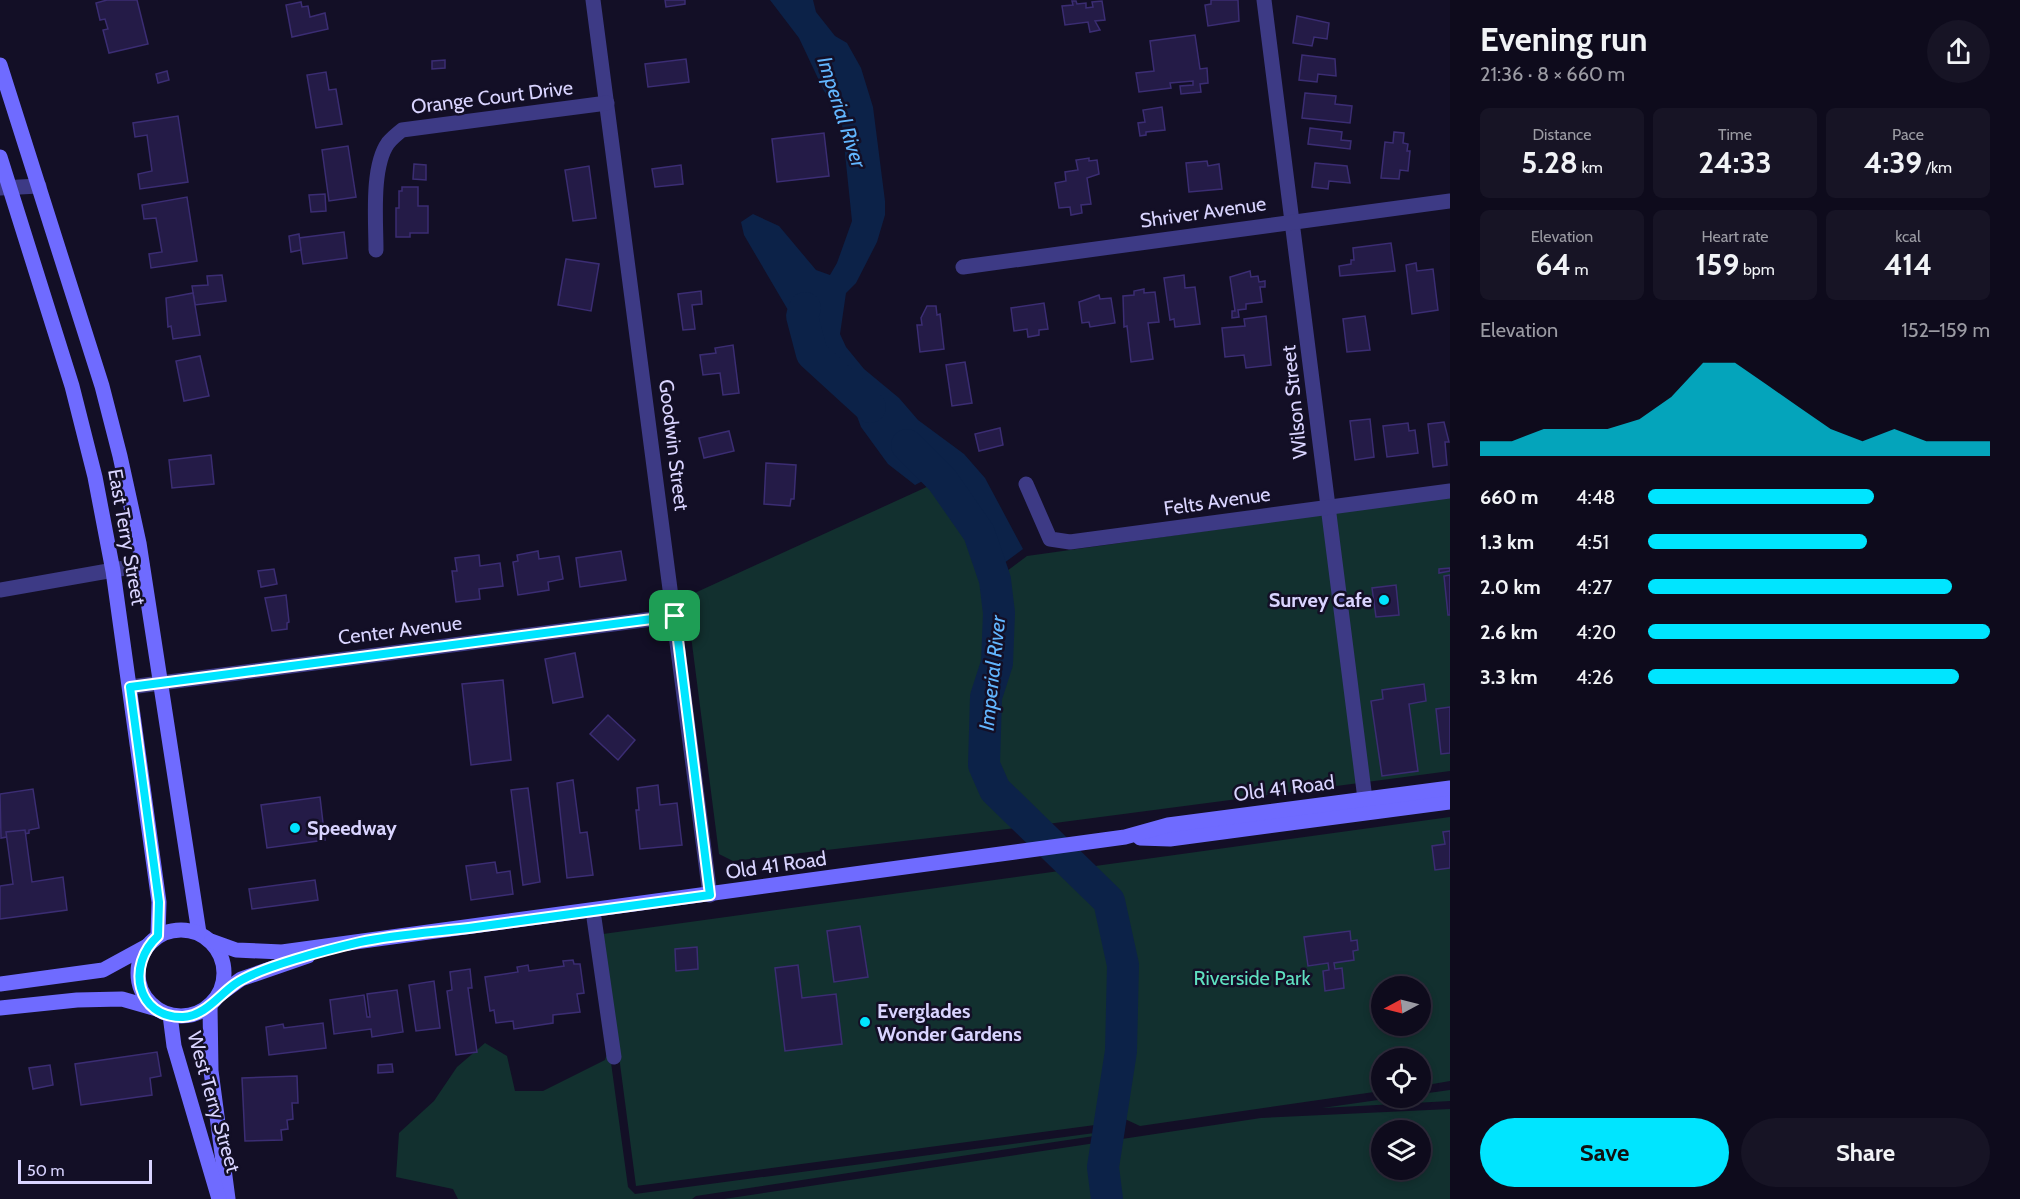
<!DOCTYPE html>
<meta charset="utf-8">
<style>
:root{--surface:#0e0b1c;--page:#171425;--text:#f1f3f6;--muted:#9b9ba3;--line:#2e2b3b;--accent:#00e5ff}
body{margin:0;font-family:Cabin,sans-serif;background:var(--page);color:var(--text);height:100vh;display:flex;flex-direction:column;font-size:22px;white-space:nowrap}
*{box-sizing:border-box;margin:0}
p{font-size:20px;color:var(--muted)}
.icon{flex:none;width:33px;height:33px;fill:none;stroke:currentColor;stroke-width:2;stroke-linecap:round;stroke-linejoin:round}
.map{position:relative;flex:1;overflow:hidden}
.drawer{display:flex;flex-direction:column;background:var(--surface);width:570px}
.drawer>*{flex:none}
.needle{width:39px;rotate:263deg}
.fabs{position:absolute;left:1371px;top:976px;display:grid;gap:12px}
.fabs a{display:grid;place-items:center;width:60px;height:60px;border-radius:50%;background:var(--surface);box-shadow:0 3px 9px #0003,0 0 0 2px var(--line);font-size:30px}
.scale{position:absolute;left:18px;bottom:15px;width:134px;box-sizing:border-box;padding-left:6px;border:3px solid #d9d4ff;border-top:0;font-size:16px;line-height:21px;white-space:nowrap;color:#d9d4ff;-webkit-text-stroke:4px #130f26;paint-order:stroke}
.pin{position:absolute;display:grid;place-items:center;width:51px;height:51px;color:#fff;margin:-26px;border-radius:12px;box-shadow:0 3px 9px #0006}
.round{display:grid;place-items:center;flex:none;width:63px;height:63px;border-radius:32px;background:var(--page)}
.headline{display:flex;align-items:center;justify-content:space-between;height:102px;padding:0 30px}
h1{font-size:33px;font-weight:700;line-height:45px}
.figures{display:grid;grid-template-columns:repeat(3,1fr);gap:9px;height:102px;padding:6px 30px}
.figures div{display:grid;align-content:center;border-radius:9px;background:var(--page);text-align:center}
.figures b{font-size:30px;font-weight:700}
.figures small{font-size:16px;font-weight:400}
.figures p{font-size:16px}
.chart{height:168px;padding:12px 30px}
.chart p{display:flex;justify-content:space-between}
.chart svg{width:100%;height:108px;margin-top:6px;fill:var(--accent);opacity:.7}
.cta{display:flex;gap:12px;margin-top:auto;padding:12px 30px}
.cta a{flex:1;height:69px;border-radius:36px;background:var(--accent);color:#111;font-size:24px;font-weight:700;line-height:69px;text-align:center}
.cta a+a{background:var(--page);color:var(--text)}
ul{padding:0 30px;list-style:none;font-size:20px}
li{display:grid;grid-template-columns:96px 72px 1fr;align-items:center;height:45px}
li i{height:15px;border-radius:8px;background:var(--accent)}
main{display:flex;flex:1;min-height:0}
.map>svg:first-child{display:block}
.green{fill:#12302f;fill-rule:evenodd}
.water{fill:#0c2248}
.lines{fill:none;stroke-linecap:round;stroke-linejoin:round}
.river{stroke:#0c2248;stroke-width:32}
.building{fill:#241b47;stroke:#3b2d73;stroke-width:1.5}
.street{stroke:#3d3a85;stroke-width:15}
.secondary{stroke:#6f6bff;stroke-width:15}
.route-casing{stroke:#fff;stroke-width:12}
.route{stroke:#00e5ff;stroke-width:8}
.poi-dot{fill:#00e5ff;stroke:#130f26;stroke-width:2}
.labels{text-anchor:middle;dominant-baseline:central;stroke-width:5;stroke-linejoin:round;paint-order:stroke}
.street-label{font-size:20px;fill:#d9d4ff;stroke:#130f26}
.poi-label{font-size:20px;font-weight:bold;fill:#d9d4ff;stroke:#130f26;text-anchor:start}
.park-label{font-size:20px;fill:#5fe0c0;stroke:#130f26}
.water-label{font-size:21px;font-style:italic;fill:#62b6ff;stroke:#130f26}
</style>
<main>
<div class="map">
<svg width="1450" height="1199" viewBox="0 0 1450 1199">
<rect width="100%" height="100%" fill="#130f26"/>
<g class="green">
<path d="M 942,480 L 979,533 L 995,580 L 1027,556 L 1450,497 L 1450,771 L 1032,826 L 733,861 L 719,854 L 686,597 Z"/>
<path d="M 1450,817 L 1450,1081 L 1421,1086 L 1420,1059 L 1382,1059 L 1381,1091 L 1140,1126 L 1112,1113 L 1110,1123 L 636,1186 L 603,934 ZM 1382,987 L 1420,987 L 1420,1026 L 1382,1026 Z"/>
<path d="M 485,1043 L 507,1056 L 515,1091 L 543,1091 L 605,1060 L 609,1048 L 628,1187 L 635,1194 L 1102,1132 L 1101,1135 L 696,1196 L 692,1199 L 458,1199 L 453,1189 L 396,1177 L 399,1133 L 434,1101 L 457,1067 Z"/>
<path d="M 1450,1090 L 1450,1101 L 1322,1108 L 1392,1098 L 1420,1098 L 1421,1094 Z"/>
<path d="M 1450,1109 L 1450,1199 L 724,1199 L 1261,1118 ZM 1382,1131 L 1420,1131 L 1420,1170 L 1382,1170 Z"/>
</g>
<path class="water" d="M 770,0 L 813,0 L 816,12 L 835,36 L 847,43 L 861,68 L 873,107 L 885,201 L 885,215 L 877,242 L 856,283 L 846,293 L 840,334 L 846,347 L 864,369 L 899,398 L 918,420 L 964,454 L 985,478 L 1023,549 L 1000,566 L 986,528 L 948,474 L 940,472 L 915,485 L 888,464 L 861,427 L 847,389 L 839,377 L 798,337 L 790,325 L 788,310 L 744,235 L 741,222 L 753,214 L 779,226 L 816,270 L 830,275 L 837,263 L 852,221 L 841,115 L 824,91 L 799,38 Z"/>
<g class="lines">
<g class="river">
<path d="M 805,308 L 802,316 L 812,354 L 870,407"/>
<path d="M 907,445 L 942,480 L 979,533 L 995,580 L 999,613 L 997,663 L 986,697 L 984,765 L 995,790 L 1109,901 L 1123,965 L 1121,1051 L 1103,1167 L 1107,1199"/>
</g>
</g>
<g class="building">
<path d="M 107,0 L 137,0 L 148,44 L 109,53 L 103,30 L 108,29 L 105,19 L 100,20 L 96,3 Z"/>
<path d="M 665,0 L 685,0 L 685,4 L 666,7 Z"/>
<path d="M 1211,0 L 1238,0 L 1239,21 L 1208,26 L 1205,5 L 1211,4 Z"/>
<path d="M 1072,1 L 1076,1 L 1077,4 L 1086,3 L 1086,8 L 1093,7 L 1092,2 L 1102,1 L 1105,20 L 1095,21 L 1100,30 L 1090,32 L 1088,22 L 1065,25 L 1062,6 L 1073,5 Z"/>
<path d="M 301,2 L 302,7 L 308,6 L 310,17 L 325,13 L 328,29 L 292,37 L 286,5 Z"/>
<path d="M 1297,16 L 1329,23 L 1327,39 L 1314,37 L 1312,46 L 1293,43 Z"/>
<path d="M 1195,35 L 1200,69 L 1207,68 L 1208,83 L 1200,84 L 1201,92 L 1181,94 L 1180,86 L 1193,85 L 1193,81 L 1170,83 L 1171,88 L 1139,92 L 1136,73 L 1154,71 L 1150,41 Z"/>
<path d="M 1302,55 L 1335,59 L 1336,76 L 1318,74 L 1317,82 L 1299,80 Z"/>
<path d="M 686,59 L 689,82 L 648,87 L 645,64 Z"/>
<path d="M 445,60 L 445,68 L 432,69 L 432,61 Z"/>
<path d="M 167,71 L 169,80 L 158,83 L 156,74 Z"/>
<path d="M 326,72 L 329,90 L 336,89 L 342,124 L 316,128 L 307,75 Z"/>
<path d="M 1305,93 L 1336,96 L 1335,104 L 1352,106 L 1350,123 L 1302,118 Z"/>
<path d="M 1162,107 L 1165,130 L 1146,132 L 1146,135 L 1140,136 L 1138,123 L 1145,122 L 1143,110 Z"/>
<path d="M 178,116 L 188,182 L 140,189 L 138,174 L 152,171 L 147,135 L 135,137 L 133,123 Z"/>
<path d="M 1310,128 L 1342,132 L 1341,140 L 1351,141 L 1350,149 L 1308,144 Z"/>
<path d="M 1394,132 L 1404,133 L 1403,143 L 1408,144 L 1407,151 L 1410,151 L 1408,171 L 1400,170 L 1399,179 L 1381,178 L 1385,142 L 1393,143 Z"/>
<path d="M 824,133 L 829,176 L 777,182 L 772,139 Z"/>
<path d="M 348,146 L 356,197 L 329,201 L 322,150 Z"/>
<path d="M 1089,158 L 1089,161 L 1097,160 L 1099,174 L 1087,178 L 1091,204 L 1081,205 L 1082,213 L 1071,215 L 1070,207 L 1059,208 L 1055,183 L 1066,181 L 1065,172 L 1078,170 L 1076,160 Z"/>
<path d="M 1207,161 L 1208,166 L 1219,164 L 1222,189 L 1189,192 L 1186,163 Z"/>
<path d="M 1315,163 L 1347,166 L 1350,183 L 1329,181 L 1328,189 L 1312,187 Z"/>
<path d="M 414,164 L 426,165 L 426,180 L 413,179 Z"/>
<path d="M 681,165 L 683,184 L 655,187 L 652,169 Z"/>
<path d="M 589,166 L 596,218 L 573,221 L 565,170 Z"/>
<path d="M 402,187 L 418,187 L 418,206 L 428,206 L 428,233 L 410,233 L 410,237 L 396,237 L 396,208 L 399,208 L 399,191 L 402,191 Z"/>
<path d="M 325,194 L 326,211 L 311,212 L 309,195 Z"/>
<path d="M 187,197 L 197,261 L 151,268 L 149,254 L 162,252 L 156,218 L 144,219 L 142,205 Z"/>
<path d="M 344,232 L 347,258 L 303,264 L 299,238 Z"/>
<path d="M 299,234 L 301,250 L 291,252 L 289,236 Z"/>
<path d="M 1391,243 L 1395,271 L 1340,276 L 1339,266 L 1351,264 L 1351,260 L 1354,260 L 1353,248 Z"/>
<path d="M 566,259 L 599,264 L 591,311 L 558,305 Z"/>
<path d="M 1416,263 L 1417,271 L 1433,269 L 1438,310 L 1412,314 L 1406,265 Z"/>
<path d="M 1250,271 L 1251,277 L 1258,276 L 1259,282 L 1265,281 L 1265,287 L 1260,287 L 1262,302 L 1246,304 L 1246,309 L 1238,310 L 1239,317 L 1232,318 L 1232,311 L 1235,311 L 1230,277 Z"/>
<path d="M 222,275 L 226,301 L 195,305 L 192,286 L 208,285 L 207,276 Z"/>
<path d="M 1184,275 L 1185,288 L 1195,287 L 1200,324 L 1175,327 L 1174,319 L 1170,320 L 1164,278 Z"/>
<path d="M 1144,289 L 1144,293 L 1155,292 L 1159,322 L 1148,323 L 1153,359 L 1131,362 L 1127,326 L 1124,327 L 1123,296 L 1134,295 L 1134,291 Z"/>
<path d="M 701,291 L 702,304 L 692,305 L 695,329 L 683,330 L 678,294 Z"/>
<path d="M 193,293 L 200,335 L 173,339 L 171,326 L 168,327 L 166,298 Z"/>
<path d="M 1099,295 L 1100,299 L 1111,298 L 1115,323 L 1090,327 L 1089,322 L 1082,323 L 1079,302 Z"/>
<path d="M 1044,303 L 1048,329 L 1039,330 L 1039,335 L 1028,337 L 1027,329 L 1014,331 L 1011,308 Z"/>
<path d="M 927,306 L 936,306 L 937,315 L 940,314 L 944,349 L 920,352 L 917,325 L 922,325 L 921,318 Z"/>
<path d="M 1266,316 L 1271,365 L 1246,368 L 1244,355 L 1225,357 L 1222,328 L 1245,326 L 1244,319 Z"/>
<path d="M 1365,316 L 1370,350 L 1347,352 L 1343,319 Z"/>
<path d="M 733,345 L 739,393 L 723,395 L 720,373 L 703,375 L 700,355 L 716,353 L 715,348 Z"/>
<path d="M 200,356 L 209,396 L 184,401 L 176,361 Z"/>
<path d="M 965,362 L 972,403 L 952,406 L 946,365 Z"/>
<path d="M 1370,419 L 1374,457 L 1355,460 L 1350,421 Z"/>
<path d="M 1444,422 L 1449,442 L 1445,442 L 1447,465 L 1433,467 L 1428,424 Z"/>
<path d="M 1408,423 L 1409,431 L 1415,430 L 1418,453 L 1387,457 L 1383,426 Z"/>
<path d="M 1000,428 L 1003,445 L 979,451 L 975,434 Z"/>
<path d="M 729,431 L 734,451 L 704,458 L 699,438 Z"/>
<path d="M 211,455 L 214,484 L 172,488 L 169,460 Z"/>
<path d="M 766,463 L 796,465 L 794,499 L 791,499 L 790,506 L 764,504 Z"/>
<path d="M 538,551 L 539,559 L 559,556 L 563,579 L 548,582 L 549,590 L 518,595 L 513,562 L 518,561 L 517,555 Z"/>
<path d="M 621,551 L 626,580 L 580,587 L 576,558 Z"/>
<path d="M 479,555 L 480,566 L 500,563 L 503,586 L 479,589 L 480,599 L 456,602 L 452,571 L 457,571 L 455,558 Z"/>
<path d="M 1450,568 L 1450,571 L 1439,573 L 1439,569 Z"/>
<path d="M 274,569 L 277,584 L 261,587 L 258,571 Z"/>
<path d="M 1450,575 L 1450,615 L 1448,615 L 1444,576 Z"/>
<path d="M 1396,585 L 1399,615 L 1376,617 L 1372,588 Z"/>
<path d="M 286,595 L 289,622 L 287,623 L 287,629 L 272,631 L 265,598 Z"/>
<path d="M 575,653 L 583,697 L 553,703 L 545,659 Z"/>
<path d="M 503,680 L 511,760 L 471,765 L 462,684 Z"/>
<path d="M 1424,684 L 1426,701 L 1409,704 L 1418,771 L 1382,776 L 1371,701 L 1383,699 L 1382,690 Z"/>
<path d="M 1450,707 L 1450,753 L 1441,754 L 1436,709 Z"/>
<path d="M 608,715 L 635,740 L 618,760 L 590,734 Z"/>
<path d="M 573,780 L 580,833 L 587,832 L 593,875 L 567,878 L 557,783 Z"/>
<path d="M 658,785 L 660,805 L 677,803 L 682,845 L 640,849 L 636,810 L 639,810 L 637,788 Z"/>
<path d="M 528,788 L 540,882 L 523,885 L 511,790 Z"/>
<path d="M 33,789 L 39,828 L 29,830 L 29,833 L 1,838 L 0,794 Z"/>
<path d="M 320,797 L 325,840 L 267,848 L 261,805 Z"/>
<path d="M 25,830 L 32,882 L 63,877 L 67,910 L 0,919 L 0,886 L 13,884 L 6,832 Z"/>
<path d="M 1450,831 L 1450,868 L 1435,870 L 1432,846 L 1445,844 L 1443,832 Z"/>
<path d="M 495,862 L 497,873 L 510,871 L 513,894 L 471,900 L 466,866 Z"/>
<path d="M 315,880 L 318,900 L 252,909 L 249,889 Z"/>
<path d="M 860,926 L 868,977 L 834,982 L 827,931 Z"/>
<path d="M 1350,931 L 1351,941 L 1357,940 L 1358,950 L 1353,951 L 1354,960 L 1334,963 L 1335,969 L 1342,968 L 1344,988 L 1325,991 L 1323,971 L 1329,970 L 1328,963 L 1308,966 L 1304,937 Z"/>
<path d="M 697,947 L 698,969 L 676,971 L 675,949 Z"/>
<path d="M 573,960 L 574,964 L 580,964 L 584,993 L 577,994 L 580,1012 L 553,1015 L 553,1023 L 514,1029 L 513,1021 L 496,1023 L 494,1010 L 490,1011 L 485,977 L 518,972 L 517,967 L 528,965 L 529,971 L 564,966 L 563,961 Z"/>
<path d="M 798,965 L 802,998 L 836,994 L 842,1044 L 785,1051 L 775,968 Z"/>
<path d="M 470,969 L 472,988 L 468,988 L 477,1052 L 456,1055 L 447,991 L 452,990 L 450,972 Z"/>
<path d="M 434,981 L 440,1028 L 416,1031 L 409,985 Z"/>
<path d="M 397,990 L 403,1032 L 372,1037 L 371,1029 L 334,1034 L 330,1000 L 364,995 L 367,1017 L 370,1017 L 367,994 Z"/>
<path d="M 323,1023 L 326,1048 L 269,1055 L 266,1027 L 283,1024 L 284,1028 Z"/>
<path d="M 157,1052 L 161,1076 L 150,1078 L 152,1095 L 81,1105 L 75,1064 Z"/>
<path d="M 392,1064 L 393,1072 L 378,1073 L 378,1065 Z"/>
<path d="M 50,1065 L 53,1085 L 33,1089 L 29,1068 Z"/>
<path d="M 297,1076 L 298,1103 L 292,1103 L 293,1119 L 287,1120 L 288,1129 L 281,1130 L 282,1140 L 245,1141 L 242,1078 Z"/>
</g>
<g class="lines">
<g class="street">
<path d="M 593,0 L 710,895"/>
<path d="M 1264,0 L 1365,799"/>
<path d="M 0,188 L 39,186"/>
<path d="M 376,250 C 376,221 371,167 388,143 C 392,138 397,134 402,130 L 607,103"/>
<path d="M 963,267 L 1450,201"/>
<path d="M 1026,484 L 1050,539 L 1070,542 L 1450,491"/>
<path d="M 0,590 L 142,565"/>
<path d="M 130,687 L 675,616"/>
<path d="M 593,911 L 614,1057"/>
</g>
<g class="secondary">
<path d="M 0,65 L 102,386 L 120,456 L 139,543 L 199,933"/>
<path d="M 0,157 L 72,386 L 95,477 L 113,571 L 159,902 L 158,936"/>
<path d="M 1140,838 L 1170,839 L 1450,802"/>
<circle cx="181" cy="973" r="43"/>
<path d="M 211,941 L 236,950 L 282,952 L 1125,837 L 1168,825 L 1450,788"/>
<path d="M 0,984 L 103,970 L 147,946"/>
<path d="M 219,995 L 241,979 L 308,956"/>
<path d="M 210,1006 L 211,1071 L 228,1199"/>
<path d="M 0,1008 L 77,1000 L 122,999 L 157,1009"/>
<path d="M 170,1015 L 174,1046 L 219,1199"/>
</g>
</g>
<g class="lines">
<g class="route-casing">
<path id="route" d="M 675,616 L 710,895 C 632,906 554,916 476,927 C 438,932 398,934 360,942 C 330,949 259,967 235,984 C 219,995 205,1016 183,1017 C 136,1018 126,965 158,936 L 159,902 L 130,687 Z"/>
</g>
<use href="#route" class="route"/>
</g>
<g class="poi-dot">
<circle cx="1384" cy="600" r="6"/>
<circle cx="295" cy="828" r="6"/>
<circle cx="865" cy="1022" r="6"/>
</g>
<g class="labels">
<g class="street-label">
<text transform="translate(492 97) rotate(-7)">Orange Court Drive</text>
<text transform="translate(1203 212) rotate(-8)">Shriver Avenue</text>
<text transform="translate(1294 402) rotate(-96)">Wilson Street</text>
<text transform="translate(674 445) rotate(83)">Goodwin Street</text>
<text transform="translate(1217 501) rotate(-8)">Felts Avenue</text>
<text transform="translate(127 537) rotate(80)">East Terry Street</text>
<text transform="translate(400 630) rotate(-7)">Center Avenue</text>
<text transform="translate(1284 788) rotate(-7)">Old 41 Road</text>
<text transform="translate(776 865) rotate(-8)">Old 41 Road</text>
<text transform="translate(214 1102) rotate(74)">West Terry Street</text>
</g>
<g class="poi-label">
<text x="1372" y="600" text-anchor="end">Survey Cafe</text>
<text x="307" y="828">Speedway</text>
<text x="877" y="1011">Everglades<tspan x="877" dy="23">Wonder Gardens</tspan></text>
</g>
<g class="park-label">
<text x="1252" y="978">Riverside Park</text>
</g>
<g class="water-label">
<text transform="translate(842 112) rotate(72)">Imperial River</text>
<text transform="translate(992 673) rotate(-84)">Imperial River</text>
</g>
</g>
</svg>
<div class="fabs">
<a><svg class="needle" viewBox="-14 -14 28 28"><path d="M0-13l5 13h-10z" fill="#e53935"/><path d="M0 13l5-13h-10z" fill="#9b9ba3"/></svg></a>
<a><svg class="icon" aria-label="locate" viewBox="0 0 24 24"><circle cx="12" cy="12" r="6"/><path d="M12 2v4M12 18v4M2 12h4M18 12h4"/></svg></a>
<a><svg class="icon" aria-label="layers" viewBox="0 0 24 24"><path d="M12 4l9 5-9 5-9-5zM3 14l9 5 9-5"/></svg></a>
</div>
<div class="scale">50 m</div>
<div class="pin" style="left:675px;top:616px;background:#1e9e55"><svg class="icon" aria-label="arrive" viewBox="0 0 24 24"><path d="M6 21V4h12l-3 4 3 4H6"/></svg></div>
</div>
<section class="drawer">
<div class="headline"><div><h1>Evening run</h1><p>21:36 · 8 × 660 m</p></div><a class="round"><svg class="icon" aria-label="share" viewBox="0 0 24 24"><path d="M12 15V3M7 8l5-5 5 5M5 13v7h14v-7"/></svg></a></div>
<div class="figures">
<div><p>Distance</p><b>5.28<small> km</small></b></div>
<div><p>Time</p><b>24:33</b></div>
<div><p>Pace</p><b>4:39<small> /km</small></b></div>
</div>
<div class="figures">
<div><p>Elevation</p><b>64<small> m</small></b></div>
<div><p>Heart rate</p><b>159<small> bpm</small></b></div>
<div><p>kcal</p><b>414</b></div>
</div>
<div class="chart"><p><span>Elevation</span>152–159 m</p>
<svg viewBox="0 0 160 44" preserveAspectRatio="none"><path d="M0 44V38L10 38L20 33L30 33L40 33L50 29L60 20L70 6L80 6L90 15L100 24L110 33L120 38L130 33L140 38L150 38L160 38V44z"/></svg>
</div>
<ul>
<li><b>660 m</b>4:48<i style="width:66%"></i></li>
<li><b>1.3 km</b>4:51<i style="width:64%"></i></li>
<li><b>2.0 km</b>4:27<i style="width:89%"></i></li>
<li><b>2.6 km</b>4:20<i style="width:100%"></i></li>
<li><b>3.3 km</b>4:26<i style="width:91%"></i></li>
</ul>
<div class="cta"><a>Save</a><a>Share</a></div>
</section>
</main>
